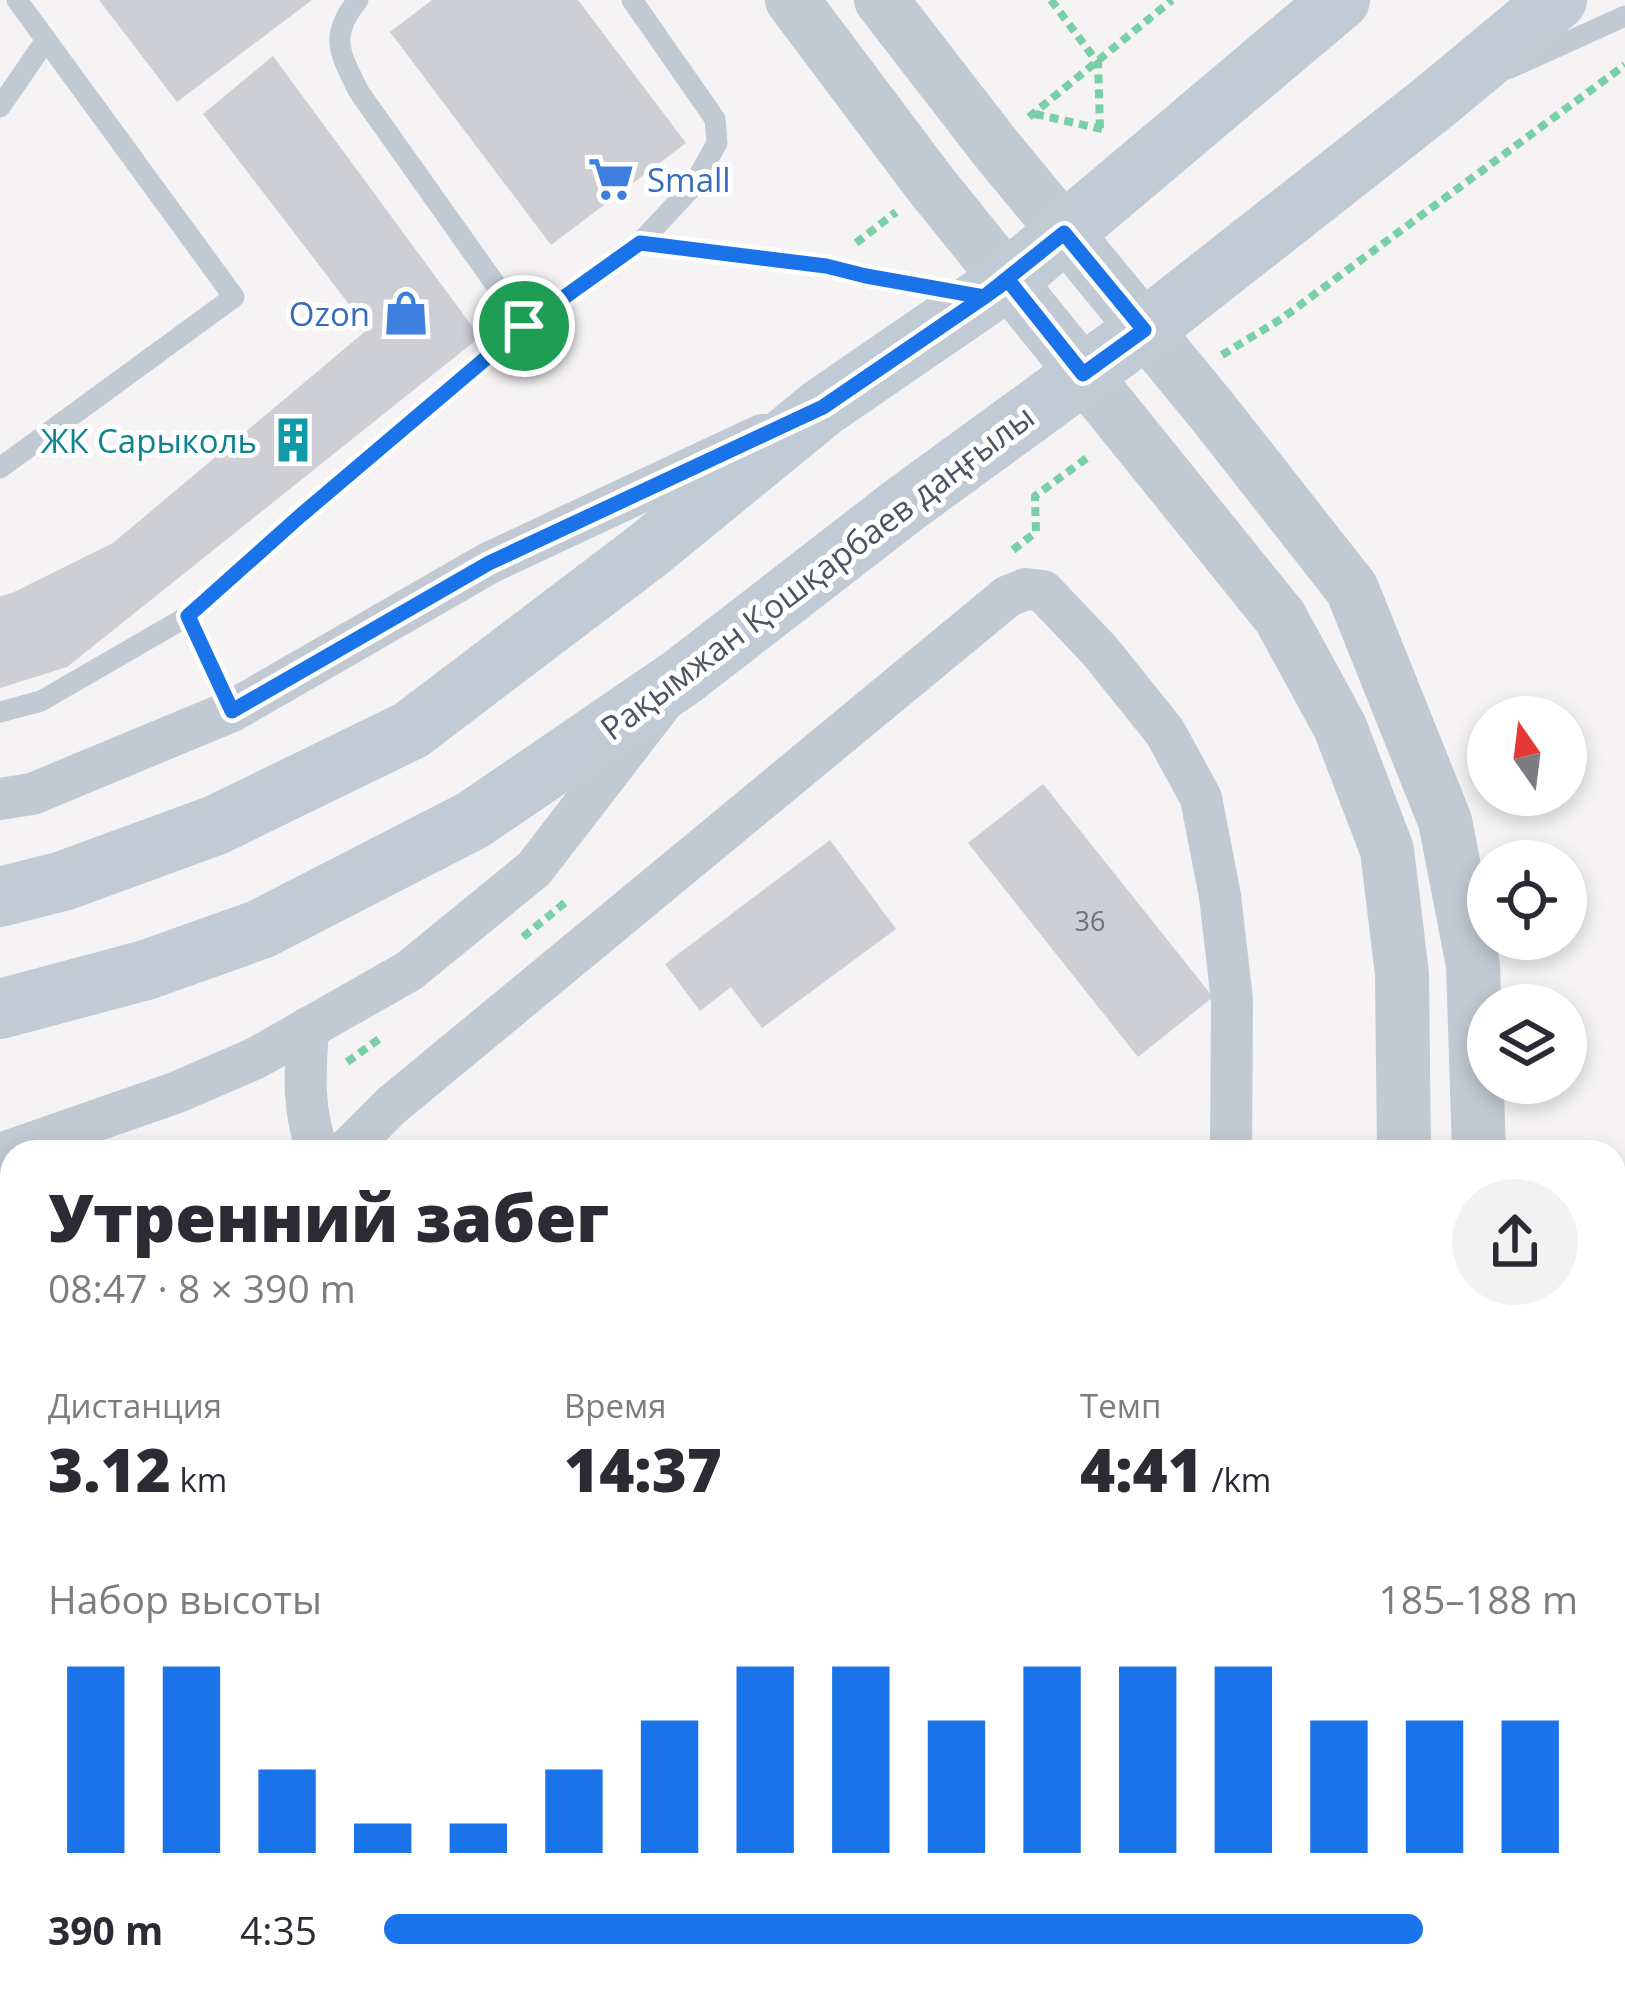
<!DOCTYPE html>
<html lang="ru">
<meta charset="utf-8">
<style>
:root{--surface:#fff;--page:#f2f2f3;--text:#2b2b33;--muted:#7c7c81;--accent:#1a73e8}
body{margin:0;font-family:"Open Sans",sans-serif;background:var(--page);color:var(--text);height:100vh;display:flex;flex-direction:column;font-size:45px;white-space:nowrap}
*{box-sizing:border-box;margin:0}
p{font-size:39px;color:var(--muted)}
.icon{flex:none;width:66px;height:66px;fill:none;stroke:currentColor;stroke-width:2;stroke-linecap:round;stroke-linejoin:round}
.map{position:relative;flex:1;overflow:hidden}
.side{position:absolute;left:0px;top:1140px;width:1626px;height:861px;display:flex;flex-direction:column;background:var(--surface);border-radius:36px 36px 0 0;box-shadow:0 6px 18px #0003}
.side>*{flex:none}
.needle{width:78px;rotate:346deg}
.tools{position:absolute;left:1467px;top:696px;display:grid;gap:24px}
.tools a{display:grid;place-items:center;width:120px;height:120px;border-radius:50%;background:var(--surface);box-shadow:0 6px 18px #0003;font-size:60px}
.pin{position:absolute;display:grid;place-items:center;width:102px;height:102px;color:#fff;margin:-51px;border:6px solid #fff;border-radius:50%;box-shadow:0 3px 12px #0007}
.round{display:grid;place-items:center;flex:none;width:126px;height:126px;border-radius:63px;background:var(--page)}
.headline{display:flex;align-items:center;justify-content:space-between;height:204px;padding:0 48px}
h1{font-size:66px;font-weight:800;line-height:90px}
.metrics{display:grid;grid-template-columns:repeat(3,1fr);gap:18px;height:204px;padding:12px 48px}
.metrics div{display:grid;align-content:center}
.metrics b{font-size:60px;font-weight:800}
.metrics small{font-size:33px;font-weight:400}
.metrics p{font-size:33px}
.chart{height:336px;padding:24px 48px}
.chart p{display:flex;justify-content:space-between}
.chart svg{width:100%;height:216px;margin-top:12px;stroke:var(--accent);stroke-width:6}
ul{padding:0 48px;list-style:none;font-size:39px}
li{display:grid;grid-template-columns:192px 144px 1fr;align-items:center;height:90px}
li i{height:30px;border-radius:15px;background:var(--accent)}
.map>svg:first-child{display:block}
.education{fill:#e6e4e5}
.green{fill:#c3f1d5}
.building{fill:#cdcfd5}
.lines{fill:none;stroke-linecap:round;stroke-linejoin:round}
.path{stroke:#7ad0a6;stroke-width:8;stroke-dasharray:9 6;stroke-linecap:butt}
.service{stroke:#c1cad2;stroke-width:21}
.minor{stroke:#c1cad2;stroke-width:42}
.tertiary{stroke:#c1cad2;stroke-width:54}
.secondary{stroke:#c1cbd6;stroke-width:60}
.route-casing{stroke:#fff;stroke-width:24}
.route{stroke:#1a73e8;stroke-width:15}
.labels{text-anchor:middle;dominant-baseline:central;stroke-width:10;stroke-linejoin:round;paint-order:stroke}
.number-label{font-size:27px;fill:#6b747e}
.shop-label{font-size:33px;fill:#366cbe;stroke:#fff;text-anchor:start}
.culture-label{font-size:33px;fill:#0d838f;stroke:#fff;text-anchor:end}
.street-label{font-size:33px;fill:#4a5661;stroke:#fff}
</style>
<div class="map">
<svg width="1625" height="1999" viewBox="0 0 1625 1999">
<rect width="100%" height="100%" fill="#f5f3f3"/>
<path class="education" d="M 0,1776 L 12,1776 L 12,1989 L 585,1989 L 585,1999 L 0,1999 Z"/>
<g class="green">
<rect x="0" y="1828" width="12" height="157"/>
<path d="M 388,1989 L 588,1989 L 587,1999 L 388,1999 Z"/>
</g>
<g class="building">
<path d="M 99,0 L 312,0 L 177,102 Z"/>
<path d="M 432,0 L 578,0 L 686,143 L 551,245 L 390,32 Z"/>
<path d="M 273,56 L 480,337 L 67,667 L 0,688 L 0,596 L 12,593 L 113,543 L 368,329 L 203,114 Z"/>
<path d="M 1043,784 L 1213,997 L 1138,1057 L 968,843 Z"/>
<path d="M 830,840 L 896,929 L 762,1028 L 731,987 L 700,1011 L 665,964 Z"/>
<rect x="0" y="1294" width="12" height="88"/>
<rect x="1143" y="1989" width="73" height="10"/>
</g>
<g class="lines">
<g class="path">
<path d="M 1051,0 L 1098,63 L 1100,128"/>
<path d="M 1035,114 L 1102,129"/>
<path d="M 1029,117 L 1172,0"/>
<path d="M 856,243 L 896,212"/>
<path d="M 1222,355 L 1281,319 L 1625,65"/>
<path d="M 1013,550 L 1036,532 L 1035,496 L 1091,455"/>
<path d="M 523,937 L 567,901"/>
<path d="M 347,1062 L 379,1039"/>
</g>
<g class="service">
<path d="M 358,0 C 328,37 340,53 359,92 L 525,326"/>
<path d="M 1510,68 L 1625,16"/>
<path d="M 0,107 L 46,40"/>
<path d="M 640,243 L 826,266 L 866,276 L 966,294"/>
<path d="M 0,468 L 234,297 L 17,0"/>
<path d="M 188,616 L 232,711"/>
<path d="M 0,712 L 41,701 L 188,616 L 300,516 L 525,326 L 640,243 L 693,186 L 717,143 L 715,119 L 632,0"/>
<path d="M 1614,1635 L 1625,1635"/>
<path d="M 1554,1989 L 1554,1999"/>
</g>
<g class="minor">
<path d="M 0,799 L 32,794 L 232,711 L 489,563 L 762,435"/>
<path d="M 308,1028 C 305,1072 302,1110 318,1152"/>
<path d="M 345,1152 L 392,1105 L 1008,596 L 1026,589 L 1043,591 L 1100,651 L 1165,732 L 1201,798 L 1220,896 L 1232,1000 L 1231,1152"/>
<path d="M 0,1154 L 175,1093 L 256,1058 L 409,971 L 534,869 L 659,707"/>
<path d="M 0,1441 L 12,1441"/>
<path d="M 0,1730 L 12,1730"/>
<path d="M 1066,1989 L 1073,1999"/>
<path d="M 634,1999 L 634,1989"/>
<path d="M 747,1999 L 747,1989"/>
<path d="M 1312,1999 L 1313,1989"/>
</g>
<g class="tertiary">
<path d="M 792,0 L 931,185 L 1280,617 L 1340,727 L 1387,850 L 1402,974 L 1404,1152"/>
<path d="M 881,0 L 994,146 L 1213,412 L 1352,589 L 1445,821 L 1473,965 L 1479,1152"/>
<path d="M 1418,1999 L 1418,1989"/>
<path d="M 1480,1999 L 1480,1989"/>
</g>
<g class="secondary">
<path d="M 0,897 L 63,881 L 216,825 L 411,730 L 647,551 L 823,407 L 1008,280 L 1340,0"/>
<path d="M 0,1009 L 146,970 L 261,929 L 473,820 L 682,677 L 904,505 L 1144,330 L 1433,103 L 1557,0"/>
</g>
</g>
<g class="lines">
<g class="route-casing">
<path id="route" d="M 524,326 L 300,516 L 188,616 L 232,711 L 489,563 L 823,407 L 984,297 L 1008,280 L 1083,374 L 1144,330 L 1064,233 L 984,297 L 866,276 L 826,266 L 640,243 L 524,326"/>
</g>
<use href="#route" class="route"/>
</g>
<defs>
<g id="supermarket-bare" transform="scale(3.6)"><path d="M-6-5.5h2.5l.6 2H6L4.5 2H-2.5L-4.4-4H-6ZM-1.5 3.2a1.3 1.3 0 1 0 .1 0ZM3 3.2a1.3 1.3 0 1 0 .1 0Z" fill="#3f7fe0" stroke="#fff" stroke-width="2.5" paint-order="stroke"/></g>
<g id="shop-bare" transform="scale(3.6)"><path d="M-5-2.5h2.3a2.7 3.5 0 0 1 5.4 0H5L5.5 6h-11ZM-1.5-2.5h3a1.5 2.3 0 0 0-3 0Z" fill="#3f7fe0" stroke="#fff" stroke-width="2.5" paint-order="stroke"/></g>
<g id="building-bare" transform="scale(3.6)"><path d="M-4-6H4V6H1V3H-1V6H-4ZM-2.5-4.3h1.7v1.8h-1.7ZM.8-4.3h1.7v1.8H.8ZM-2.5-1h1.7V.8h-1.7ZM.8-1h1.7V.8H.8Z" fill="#0f9aa8" stroke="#fff" stroke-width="2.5" paint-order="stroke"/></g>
</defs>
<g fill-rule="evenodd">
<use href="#supermarket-bare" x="611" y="179"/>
<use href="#shop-bare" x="406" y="313"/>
<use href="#building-bare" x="293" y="440"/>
</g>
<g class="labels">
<g class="number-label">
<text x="1090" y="920">36</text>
</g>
<g class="shop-label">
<text x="647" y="179">Small</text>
<text x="370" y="313" text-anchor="end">Ozon</text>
</g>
<g class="culture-label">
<text x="257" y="440">ЖК Сарыколь</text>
</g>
<g class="street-label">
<text transform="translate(817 572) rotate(-37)">Рақымжан Қошқарбаев даңғылы</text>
</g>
</g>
</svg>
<div class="tools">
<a><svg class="needle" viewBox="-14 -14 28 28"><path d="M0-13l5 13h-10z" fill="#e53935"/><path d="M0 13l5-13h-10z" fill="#7c7c81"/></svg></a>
<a><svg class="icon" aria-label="locate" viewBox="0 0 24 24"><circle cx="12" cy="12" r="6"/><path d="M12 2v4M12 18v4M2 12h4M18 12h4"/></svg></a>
<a><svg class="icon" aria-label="layers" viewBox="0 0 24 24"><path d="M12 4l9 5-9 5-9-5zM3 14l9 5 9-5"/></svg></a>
</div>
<div class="pin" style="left:524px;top:326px;background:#1e9e55"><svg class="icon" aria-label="arrive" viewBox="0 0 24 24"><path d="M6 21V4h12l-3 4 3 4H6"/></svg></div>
<section class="side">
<div class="headline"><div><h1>Утренний забег</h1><p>08:47 · 8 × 390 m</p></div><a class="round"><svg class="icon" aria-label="share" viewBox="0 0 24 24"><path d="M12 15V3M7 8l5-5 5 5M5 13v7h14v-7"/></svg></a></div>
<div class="metrics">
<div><p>Дистанция</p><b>3.12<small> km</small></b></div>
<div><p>Время</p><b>14:37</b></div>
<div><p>Темп</p><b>4:41<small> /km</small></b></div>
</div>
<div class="chart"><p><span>Набор высоты</span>185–188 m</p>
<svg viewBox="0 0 160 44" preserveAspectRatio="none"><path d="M5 44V6M15 44V6M25 44V27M35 44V38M45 44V38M55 44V27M65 44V17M75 44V6M85 44V6M95 44V17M105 44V6M115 44V6M125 44V6M135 44V17M145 44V17M155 44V17"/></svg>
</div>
<ul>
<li><b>390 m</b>4:35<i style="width:87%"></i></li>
</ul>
</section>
</div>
